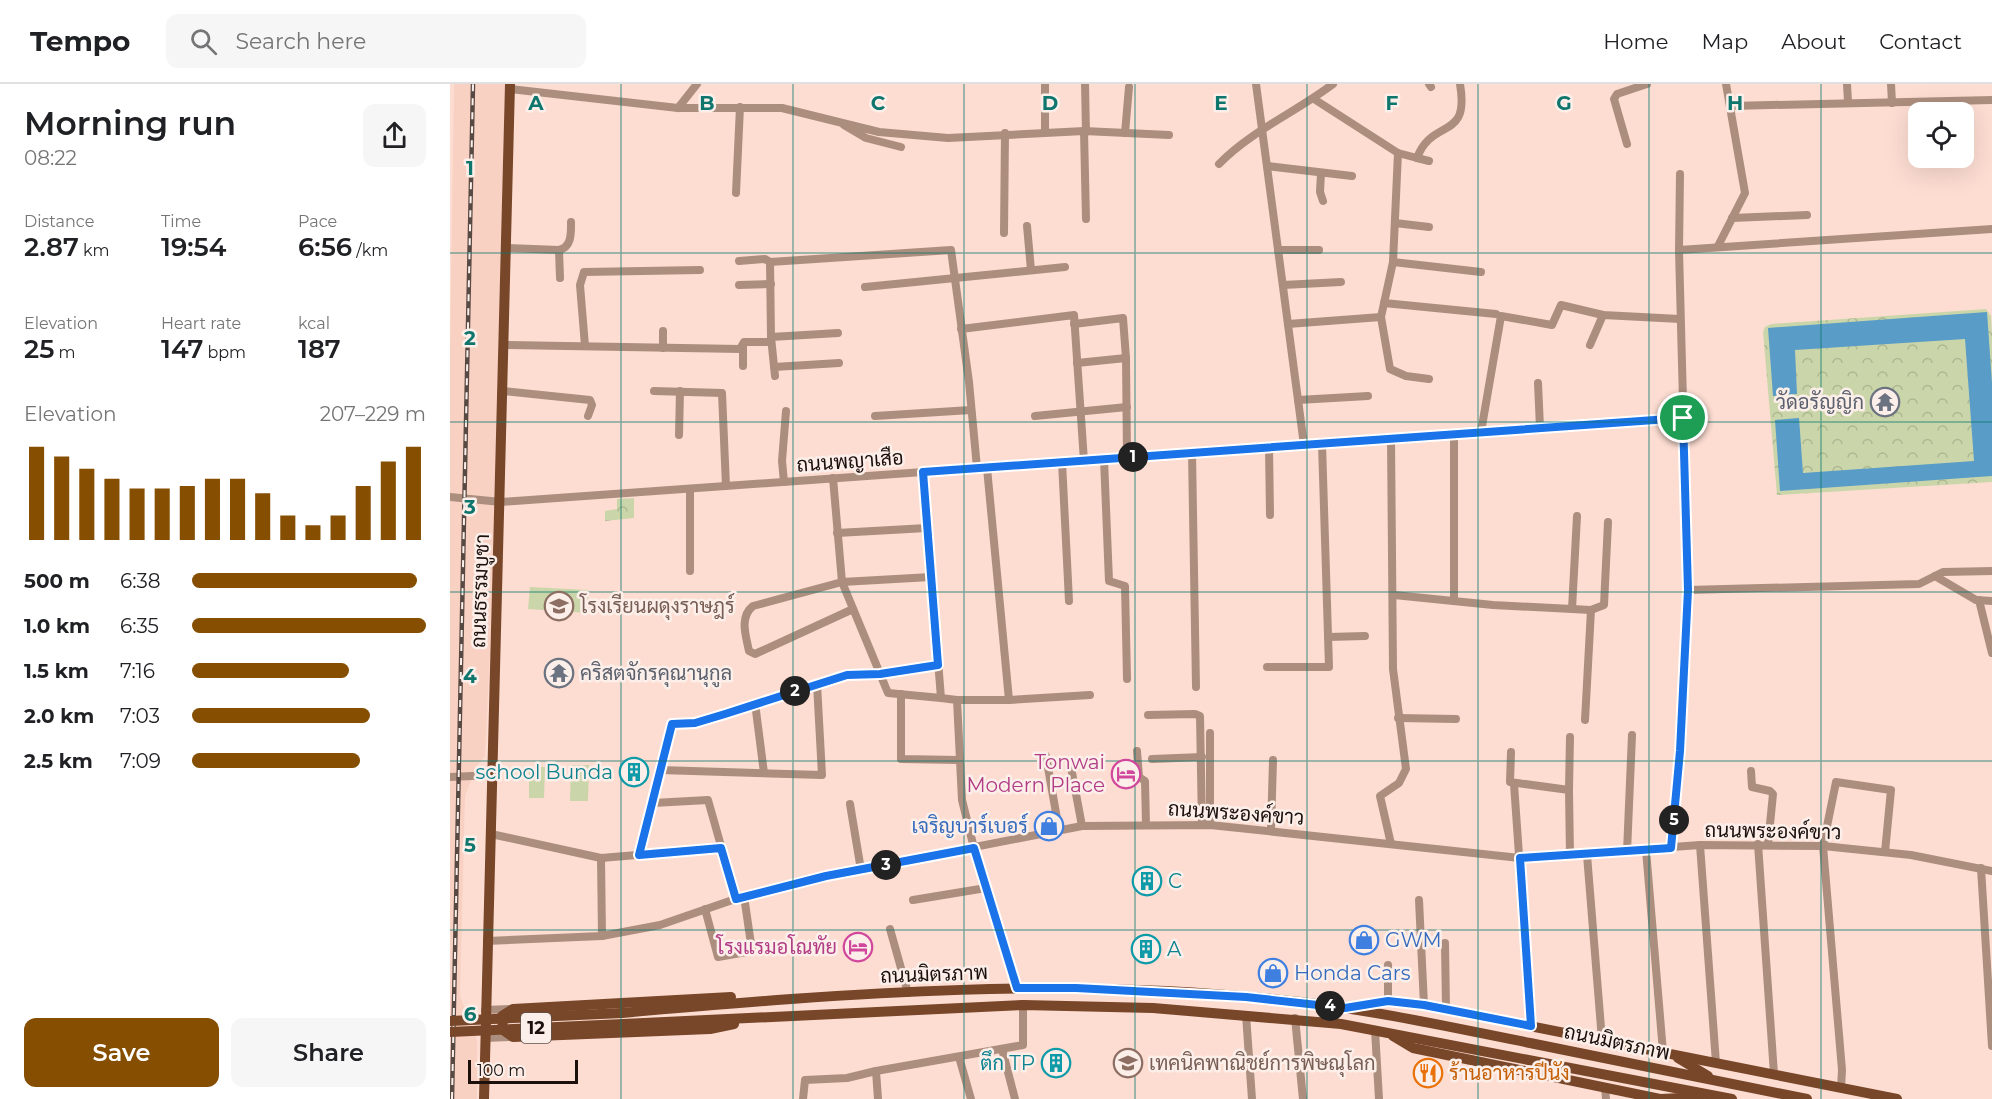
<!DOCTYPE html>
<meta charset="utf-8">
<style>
:root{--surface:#fff;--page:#f6f6f6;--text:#202124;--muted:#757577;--line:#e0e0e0;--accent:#854e00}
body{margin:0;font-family:Montserrat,Sarabun,sans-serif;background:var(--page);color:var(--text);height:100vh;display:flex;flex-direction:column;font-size:22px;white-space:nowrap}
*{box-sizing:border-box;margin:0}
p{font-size:20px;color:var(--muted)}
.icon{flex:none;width:33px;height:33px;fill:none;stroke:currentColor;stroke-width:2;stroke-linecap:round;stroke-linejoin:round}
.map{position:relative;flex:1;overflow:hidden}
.panel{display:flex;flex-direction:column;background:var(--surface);width:450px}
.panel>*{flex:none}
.controls{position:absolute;left:1458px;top:18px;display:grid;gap:12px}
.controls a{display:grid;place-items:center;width:66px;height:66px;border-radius:12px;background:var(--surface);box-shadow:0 6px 24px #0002;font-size:30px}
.scale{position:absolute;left:18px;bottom:15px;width:110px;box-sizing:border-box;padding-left:6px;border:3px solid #1b100c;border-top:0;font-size:16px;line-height:21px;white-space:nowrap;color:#1b100c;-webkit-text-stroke:4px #fcefea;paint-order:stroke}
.pin{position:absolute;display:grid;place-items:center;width:51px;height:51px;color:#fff;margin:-26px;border:3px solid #fff;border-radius:50%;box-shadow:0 2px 6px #0007}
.km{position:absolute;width:30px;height:30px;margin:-15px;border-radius:50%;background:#222;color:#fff;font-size:16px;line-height:30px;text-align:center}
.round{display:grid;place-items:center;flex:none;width:63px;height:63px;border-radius:12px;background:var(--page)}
.summary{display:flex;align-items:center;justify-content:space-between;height:102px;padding:0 24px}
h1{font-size:33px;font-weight:600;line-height:45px}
.stats{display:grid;grid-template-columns:repeat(3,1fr);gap:9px;height:102px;padding:6px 24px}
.stats div{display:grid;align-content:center}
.stats b{font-size:26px;font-weight:600}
.stats small{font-size:16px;font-weight:400}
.stats p{font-size:16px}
.chart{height:168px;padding:12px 24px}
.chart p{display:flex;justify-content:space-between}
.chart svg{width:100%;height:108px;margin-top:6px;stroke:var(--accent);stroke-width:6}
.primary-button{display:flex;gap:12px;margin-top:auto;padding:12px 24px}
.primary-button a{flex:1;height:69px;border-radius:12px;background:var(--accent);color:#fff;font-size:24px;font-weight:600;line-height:69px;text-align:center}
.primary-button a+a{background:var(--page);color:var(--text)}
ul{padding:0 24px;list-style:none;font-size:20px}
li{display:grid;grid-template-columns:96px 72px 1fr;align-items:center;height:45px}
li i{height:15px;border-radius:8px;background:var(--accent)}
header{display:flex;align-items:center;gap:36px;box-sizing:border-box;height:84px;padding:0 30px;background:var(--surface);border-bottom:2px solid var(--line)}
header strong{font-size:28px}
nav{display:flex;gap:33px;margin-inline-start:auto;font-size:21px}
.search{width:420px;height:54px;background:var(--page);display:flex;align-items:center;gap:15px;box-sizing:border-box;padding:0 21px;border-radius:12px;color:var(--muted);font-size:22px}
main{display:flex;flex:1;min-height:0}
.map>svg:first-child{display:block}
.built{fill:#f9d1c3}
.park{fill:url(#park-crowns)}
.garden{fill:#cad6aa}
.water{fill:#589cc7}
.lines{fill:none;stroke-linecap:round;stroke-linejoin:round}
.minor{stroke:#ac8e7e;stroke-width:8}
.major{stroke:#784629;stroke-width:10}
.rail-casing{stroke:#594943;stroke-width:4.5}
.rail{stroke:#fcefea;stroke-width:2;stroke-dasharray:7;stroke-linecap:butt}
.major-bridge{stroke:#784629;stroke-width:10}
.route-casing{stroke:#fff;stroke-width:12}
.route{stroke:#1a73e8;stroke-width:8}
.grid{fill:none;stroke:#0f766e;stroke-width:1.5;stroke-opacity:0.55}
.labels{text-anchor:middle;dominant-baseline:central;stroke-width:5;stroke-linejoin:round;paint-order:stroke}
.shield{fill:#fcefea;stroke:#5e534f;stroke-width:1.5}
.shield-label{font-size:18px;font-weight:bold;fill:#1b100c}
.worship-label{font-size:20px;fill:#5b616d;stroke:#fcefea;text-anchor:end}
.street-label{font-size:20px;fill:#1b100c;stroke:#fcefea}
.education-label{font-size:20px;fill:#785e54;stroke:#fcefea;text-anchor:start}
.hotel-label{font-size:20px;fill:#b23c85;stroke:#fcefea;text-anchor:end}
.culture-label{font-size:20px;fill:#0d838f;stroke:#fcefea;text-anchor:end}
.shop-label{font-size:20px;fill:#366cbe;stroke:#fcefea;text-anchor:start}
.food-label{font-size:20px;fill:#c56008;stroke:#fcefea;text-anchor:start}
.grid-label{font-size:20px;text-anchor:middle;font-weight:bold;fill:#0f766e;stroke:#fcefea;stroke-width:5;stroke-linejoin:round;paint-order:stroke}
</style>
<header>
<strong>Tempo</strong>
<div class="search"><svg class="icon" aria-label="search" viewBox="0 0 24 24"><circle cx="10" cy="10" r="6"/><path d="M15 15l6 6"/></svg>Search here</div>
<nav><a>Home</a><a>Map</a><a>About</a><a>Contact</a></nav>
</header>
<main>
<section class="panel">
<div class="summary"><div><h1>Morning run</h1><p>08:22</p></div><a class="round"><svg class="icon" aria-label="share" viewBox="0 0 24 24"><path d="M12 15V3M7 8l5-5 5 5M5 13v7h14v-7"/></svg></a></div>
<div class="stats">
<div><p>Distance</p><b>2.87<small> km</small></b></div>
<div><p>Time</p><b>19:54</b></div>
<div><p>Pace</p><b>6:56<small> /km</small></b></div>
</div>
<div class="stats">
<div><p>Elevation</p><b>25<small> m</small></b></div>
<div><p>Heart rate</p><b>147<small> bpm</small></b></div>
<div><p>kcal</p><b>187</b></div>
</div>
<div class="chart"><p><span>Elevation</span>207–229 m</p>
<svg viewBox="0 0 160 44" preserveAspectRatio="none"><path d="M5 44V6M15 44V10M25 44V15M35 44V19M45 44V23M55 44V23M65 44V22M75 44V19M85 44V19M95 44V25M105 44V34M115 44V38M125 44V34M135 44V22M145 44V12M155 44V6"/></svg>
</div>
<ul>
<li><b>500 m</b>6:38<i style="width:96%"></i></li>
<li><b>1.0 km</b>6:35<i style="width:100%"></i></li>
<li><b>1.5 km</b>7:16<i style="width:67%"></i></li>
<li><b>2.0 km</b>7:03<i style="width:76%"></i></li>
<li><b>2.5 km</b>7:09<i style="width:72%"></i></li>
</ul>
<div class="primary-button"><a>Save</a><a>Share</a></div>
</section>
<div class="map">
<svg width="1542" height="1015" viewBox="0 0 1542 1015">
<defs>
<pattern id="park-crowns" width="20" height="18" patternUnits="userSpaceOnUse" patternTransform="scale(1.5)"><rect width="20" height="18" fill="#cad6aa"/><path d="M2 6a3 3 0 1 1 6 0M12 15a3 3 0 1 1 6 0" fill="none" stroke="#adb791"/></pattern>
</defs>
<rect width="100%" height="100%" fill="#fdddd2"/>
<path class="built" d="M 4,0 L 55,0 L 41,550 L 35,672 L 27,682 L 15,712 L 10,912 L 27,956 L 27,1015 L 0,1015 L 0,262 Z"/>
<g class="park">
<path d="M 1536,225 L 1541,232 L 1542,250 L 1542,398 L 1327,411 L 1313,248 L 1315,243 L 1321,240 Z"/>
<path d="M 184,414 L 184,434 L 155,437 L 155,427 L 167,425 L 167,415 Z"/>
</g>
<g class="garden">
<path d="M 80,503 L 138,506 L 137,529 L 78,525 Z"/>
<path d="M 121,681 L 139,681 L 138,717 L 120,717 Z"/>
<path d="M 79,683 L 95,683 L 94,714 L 79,714 Z"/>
</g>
<path class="water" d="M 1537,228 L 1542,299 L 1542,392 L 1330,407 L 1325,336 L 1349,334 L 1353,389 L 1524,377 L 1515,255 L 1345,266 L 1347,310 L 1323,312 L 1318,244 Z"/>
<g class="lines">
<g class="minor">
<path d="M 595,0 L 595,48"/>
<path d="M 635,0 L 636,48"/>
<path d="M 806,0 L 854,361"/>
<path d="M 979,0 L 981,3"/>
<path d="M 1397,0 L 1398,18"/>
<path d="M 1441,0 L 1442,19"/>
<path d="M 60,5 L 228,24 L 332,24 L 429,48 L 498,54 L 634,47 L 719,51"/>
<path d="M 864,15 L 948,69 L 943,178 L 931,233 L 940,285 L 956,292 L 979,295"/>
<path d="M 1281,22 L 1542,16"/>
<path d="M 228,24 L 247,0"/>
<path d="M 394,41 L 416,54 L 451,63"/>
<path d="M 634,47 L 636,135"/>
<path d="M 675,49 L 679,3"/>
<path d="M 1177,60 L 1164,15 L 1167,10 L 1197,0"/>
<path d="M 948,69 L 967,74 C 982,33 1020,58 1010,0"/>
<path d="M 967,74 L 979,77"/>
<path d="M 769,80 C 801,47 846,28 883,0"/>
<path d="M 817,82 L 902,92"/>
<path d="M 871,89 L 870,108 L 873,117"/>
<path d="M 286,109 L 290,23"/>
<path d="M 1282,134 L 1357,131"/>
<path d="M 945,139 L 979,143"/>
<path d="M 577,142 L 581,186"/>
<path d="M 554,149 L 555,49"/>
<path d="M 1268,162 L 1295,109 L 1276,0"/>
<path d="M 56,164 L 109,166 L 110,194"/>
<path d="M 109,166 C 122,163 121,149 121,138"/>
<path d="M 828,166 L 869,166"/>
<path d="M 1229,166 L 1230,90"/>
<path d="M 289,177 L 315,175 L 320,178"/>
<path d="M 943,178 L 1031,188"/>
<path d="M 289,201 L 321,200"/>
<path d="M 833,201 L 891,198"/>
<path d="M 415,203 L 615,183"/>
<path d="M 934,219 L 1046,230"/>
<path d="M 624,240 L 673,234 L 676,274 L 677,374"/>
<path d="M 838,240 L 931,233"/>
<path d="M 511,245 L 624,231 L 634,377"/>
<path d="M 321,253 L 388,249"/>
<path d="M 54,261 L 290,265 L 294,258 L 321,258"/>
<path d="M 1140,261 L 1153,231"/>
<path d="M 135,262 L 130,201 L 134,188 L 250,186"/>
<path d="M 293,262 L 293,282"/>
<path d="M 213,264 L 213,247"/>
<path d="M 627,279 L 676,274"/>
<path d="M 324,283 L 389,279"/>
<path d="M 325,292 L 321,253 L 320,178 L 501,166 L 519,298 L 527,384"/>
<path d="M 1088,299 L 1090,344"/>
<path d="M 53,307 L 140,316 L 142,321 L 138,332"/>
<path d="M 204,307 L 272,309 L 276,402"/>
<path d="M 848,316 L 918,312"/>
<path d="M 425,332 L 521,326"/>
<path d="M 585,332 L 677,323"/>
<path d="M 1031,348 L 1051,232 L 1102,241 L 1111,221 L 1153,231 L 1230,235"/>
<path d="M 1004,349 L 1004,517"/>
<path d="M 229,351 L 230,307"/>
<path d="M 819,363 L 820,431"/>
<path d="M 742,369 L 746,603"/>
<path d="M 654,375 L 659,497 L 675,502 L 677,595"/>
<path d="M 612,378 L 619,517"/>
<path d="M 473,388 L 491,614 L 507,616 L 512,716 L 524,764 L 567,905"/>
<path d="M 383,394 L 392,498 L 438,609 L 491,614"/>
<path d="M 334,398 L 332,377 L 336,327"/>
<path d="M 240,405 L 240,487"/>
<path d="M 0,413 L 51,418 L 1233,334"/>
<path d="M 387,449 L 477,444"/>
<path d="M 1485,492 L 1526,516 L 1542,517"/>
<path d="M 1238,506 L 1469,500 L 1493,488 L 1542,487"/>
<path d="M 944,511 L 1043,521 L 1141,526 L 1154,521 L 1158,438"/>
<path d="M 1529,516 L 1542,569"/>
<path d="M 403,525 L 305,570 L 299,567 C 296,552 289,533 303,522 L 392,498 L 481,493"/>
<path d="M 1122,525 L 1127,432"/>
<path d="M 878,553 L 915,552"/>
<path d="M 817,583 L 879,583 L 872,360"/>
<path d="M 451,610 L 451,675 L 509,676"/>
<path d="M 507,616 L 559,616 L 537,384"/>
<path d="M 559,616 L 640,611"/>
<path d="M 305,619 L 314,689"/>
<path d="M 698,631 L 745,630 L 750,632 L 752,741"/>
<path d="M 948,634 L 1006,635"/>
<path d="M 1135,636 L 1141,526"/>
<path d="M 760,649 L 760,741"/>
<path d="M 687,667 L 689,693 L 695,697 L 696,741"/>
<path d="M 1061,668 L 1060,698 L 1119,706 L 1120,772"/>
<path d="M 596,672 L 609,746"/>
<path d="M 702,675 L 752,673"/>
<path d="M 620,678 L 632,742"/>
<path d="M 210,686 L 372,691 L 367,600"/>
<path d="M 1301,687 L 1302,703 L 1320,707 L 1323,710 L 1318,760"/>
<path d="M 0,693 L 43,691"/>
<path d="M 1064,700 L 1081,942"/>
<path d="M 1119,706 L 1120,653"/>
<path d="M 203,719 L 258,716 L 286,815"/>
<path d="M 400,720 L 411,786"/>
<path d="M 821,746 L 823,676"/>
<path d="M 41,750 L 151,774 L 271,764"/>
<path d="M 941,760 L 930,712 L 949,699 L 956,685 L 943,585 L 941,355"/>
<path d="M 1308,760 L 1324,990"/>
<path d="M 1250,761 L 1266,979"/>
<path d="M 1221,764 L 1230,667 L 1238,506 L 1229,166 L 1542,145"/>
<path d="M 1196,766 L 1213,968"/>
<path d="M 1177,768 L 1182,651"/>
<path d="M 189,771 L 222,640 L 245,639 L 275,630 L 397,591 L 430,590 L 488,581"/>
<path d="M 1137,771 L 1152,956"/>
<path d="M 151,774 L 152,852"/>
<path d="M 1531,784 L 1542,962"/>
<path d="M 463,816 L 536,804"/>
<path d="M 969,816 L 974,921"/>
<path d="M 255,825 L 268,873 L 302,867 L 294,812"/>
<path d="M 440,845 L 458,909"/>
<path d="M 37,857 L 152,852 L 210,841 L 294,812 L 376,792 L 632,742 L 760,741 L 1070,774 L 1250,761 L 1373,762 L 1461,771 L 1542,787"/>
<path d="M 995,859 L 996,925"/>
<path d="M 938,917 L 938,881"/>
<path d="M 35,926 L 63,925"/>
<path d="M 796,931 L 802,1015"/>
<path d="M 845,934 L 853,1015"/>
<path d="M 925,946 L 929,1015"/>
<path d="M 35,954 L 63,953"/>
<path d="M 552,965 L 565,1015"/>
<path d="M 509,973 L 521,1015"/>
<path d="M 1155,1004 L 1156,1015"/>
<path d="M 1391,1004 L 1392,986 L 1373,762 L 1386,698 L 1441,706 L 1435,768"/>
<path d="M 353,1015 L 355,996 L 397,994 L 426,987"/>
<path d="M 428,1015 L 426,987 L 573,961 L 573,921"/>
</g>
<g class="major">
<path d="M 281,913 L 63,925 L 52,932 L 53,946 L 63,953 L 260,945 L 284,940"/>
<path d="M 908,922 L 938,917 L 974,921 L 1447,1015"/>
<path d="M 172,929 C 397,909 625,891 850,918 C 928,927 1004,944 1080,959 C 1173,978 1265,997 1357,1015"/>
<path d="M 173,940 L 573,921 L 703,924 L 891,940 L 1282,1015"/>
<path d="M 943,952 L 963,964 L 1210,1015"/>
<path d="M 1228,974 L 1258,992"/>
<path d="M 34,1015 L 60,0"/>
<path d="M 1211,1015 L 1250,1013"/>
</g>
<g class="rail-casing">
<path id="rail" d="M 2,1015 L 23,0"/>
</g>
<use href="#rail" class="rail"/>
<g class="major-bridge">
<path d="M 0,937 L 172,929"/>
<path d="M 0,948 L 173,940"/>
</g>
</g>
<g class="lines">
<g class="route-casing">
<path id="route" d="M 1233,334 L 1238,506 L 1230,667 L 1221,764 L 1070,774 L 1081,942 L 974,921 L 938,917 L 895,924 L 796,913 L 626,904 L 567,904 L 524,764 L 376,792 L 286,815 L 271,764 L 189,771 L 222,640 L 245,639 L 275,630 L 397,591 L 430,590 L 488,581 L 473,388 Z"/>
</g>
<use href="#route" class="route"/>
</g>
<path class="grid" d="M 171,0 L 171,1015M 343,0 L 343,1015M 514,0 L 514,1015M 685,0 L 685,1015M 857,0 L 857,1015M 1028,0 L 1028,1015M 1199,0 L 1199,1015M 1371,0 L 1371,1015M 0,169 L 1542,169M 0,338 L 1542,338M 0,508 L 1542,508M 0,677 L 1542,677M 0,846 L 1542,846"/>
<defs>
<g id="temple-ring" transform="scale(1.5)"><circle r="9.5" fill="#fcefea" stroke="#6b7280" stroke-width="1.5"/><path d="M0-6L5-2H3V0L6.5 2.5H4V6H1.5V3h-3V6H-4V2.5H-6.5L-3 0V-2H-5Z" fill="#6b7280"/></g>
<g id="school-ring" transform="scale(1.5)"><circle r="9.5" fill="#fcefea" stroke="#8d6e63" stroke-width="1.5"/><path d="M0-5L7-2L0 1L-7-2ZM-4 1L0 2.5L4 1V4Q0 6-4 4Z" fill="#8d6e63"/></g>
<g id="building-ring" transform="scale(1.5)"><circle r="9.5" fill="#fcefea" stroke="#0f9aa8" stroke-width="1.5"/><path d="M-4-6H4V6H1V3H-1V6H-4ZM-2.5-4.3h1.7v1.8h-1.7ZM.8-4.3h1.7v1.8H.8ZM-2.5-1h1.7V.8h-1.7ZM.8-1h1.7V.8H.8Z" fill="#0f9aa8"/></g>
<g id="hotel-ring" transform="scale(1.5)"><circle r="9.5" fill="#fcefea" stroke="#d1479c" stroke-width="1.5"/><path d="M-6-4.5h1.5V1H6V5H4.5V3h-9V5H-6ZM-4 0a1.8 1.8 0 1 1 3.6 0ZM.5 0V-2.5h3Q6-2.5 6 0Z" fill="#d1479c"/></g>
<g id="shop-ring" transform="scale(1.5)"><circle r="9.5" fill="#fcefea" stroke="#3f7fe0" stroke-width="1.5"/><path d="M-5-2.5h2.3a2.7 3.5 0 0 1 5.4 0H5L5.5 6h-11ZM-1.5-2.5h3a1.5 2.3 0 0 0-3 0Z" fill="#3f7fe0"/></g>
<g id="restaurant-ring" transform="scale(1.5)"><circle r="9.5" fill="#fcefea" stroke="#e8710a" stroke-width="1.5"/><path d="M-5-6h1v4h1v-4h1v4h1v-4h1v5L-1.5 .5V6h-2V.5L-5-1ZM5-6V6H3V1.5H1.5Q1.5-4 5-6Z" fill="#e8710a"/></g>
</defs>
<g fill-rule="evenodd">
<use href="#temple-ring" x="1435" y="318"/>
<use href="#school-ring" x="109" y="522"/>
<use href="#temple-ring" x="109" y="589"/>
<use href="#building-ring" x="184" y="688"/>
<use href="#hotel-ring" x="676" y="690"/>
<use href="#shop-ring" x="599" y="742"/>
<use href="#building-ring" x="697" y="797"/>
<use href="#shop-ring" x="914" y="856"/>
<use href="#hotel-ring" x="408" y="863"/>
<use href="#building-ring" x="696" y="865"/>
<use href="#shop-ring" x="823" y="889"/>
<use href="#building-ring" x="606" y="979"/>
<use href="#school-ring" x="678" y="979"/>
<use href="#restaurant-ring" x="978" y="989"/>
</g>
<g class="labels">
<rect class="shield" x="71" y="929" width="30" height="30" rx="4.5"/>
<g class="shield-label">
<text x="86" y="944">12</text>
</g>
<g class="worship-label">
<text x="1414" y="318">วัดอรัญญิก</text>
<text x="130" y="589" text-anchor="start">คริสตจักรคุณานุกูล</text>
</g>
<g class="street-label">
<text transform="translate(400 377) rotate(-4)">ถนนพญาเสือ</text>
<text transform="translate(30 507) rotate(-88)">ถนนธรรมบูชา</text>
<text transform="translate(786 729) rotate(4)">ถนนพระองค์ขาว</text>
<text transform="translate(1323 747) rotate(1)">ถนนพระองค์ขาว</text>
<text transform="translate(484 890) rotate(-2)">ถนนมิตรภาพ</text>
<text transform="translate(1167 958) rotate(12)">ถนนมิตรภาพ</text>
</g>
<g class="education-label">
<text x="130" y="522">โรงเรียนผดุงราษฎร์</text>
<text x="699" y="979">เทคนิคพาณิชย์การพิษณุโลก</text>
</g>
<g class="hotel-label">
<text x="655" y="678">Tonwai<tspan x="655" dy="23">Modern Place</tspan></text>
<text x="387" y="863">โรงแรมอโณทัย</text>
</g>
<g class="culture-label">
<text x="163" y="688">school Bunda</text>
<text x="718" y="797" text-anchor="start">C</text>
<text x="717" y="865" text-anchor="start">A</text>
<text x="585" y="979">ตึก TP</text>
</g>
<g class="shop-label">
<text x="578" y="742" text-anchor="end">เจริญบาร์เบอร์</text>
<text x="935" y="856">GWM</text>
<text x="844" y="889">Honda Cars</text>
</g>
<g class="food-label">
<text x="999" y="989">ร้านอาหารปีนัง</text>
</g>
</g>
<g class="grid-label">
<text x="86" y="26">A</text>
<text x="257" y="26">B</text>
<text x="428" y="26">C</text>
<text x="600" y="26">D</text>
<text x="771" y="26">E</text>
<text x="942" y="26">F</text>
<text x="1114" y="26">G</text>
<text x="1285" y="26">H</text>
<text x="20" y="91">1</text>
<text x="20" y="261">2</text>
<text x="20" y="430">3</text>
<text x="20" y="599">4</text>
<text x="20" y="768">5</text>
<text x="20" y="937">6</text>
</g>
</svg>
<div class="controls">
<a><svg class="icon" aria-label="locate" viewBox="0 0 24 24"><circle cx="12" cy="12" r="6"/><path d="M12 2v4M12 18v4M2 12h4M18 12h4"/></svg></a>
</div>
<div class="scale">100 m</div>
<div class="pin" style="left:1233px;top:334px;background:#1e9e55"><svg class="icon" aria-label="arrive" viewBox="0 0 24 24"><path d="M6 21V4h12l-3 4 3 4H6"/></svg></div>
<b class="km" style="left:683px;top:373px">1</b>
<b class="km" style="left:345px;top:607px">2</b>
<b class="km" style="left:436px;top:781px">3</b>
<b class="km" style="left:880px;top:922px">4</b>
<b class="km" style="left:1224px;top:736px">5</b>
</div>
</main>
